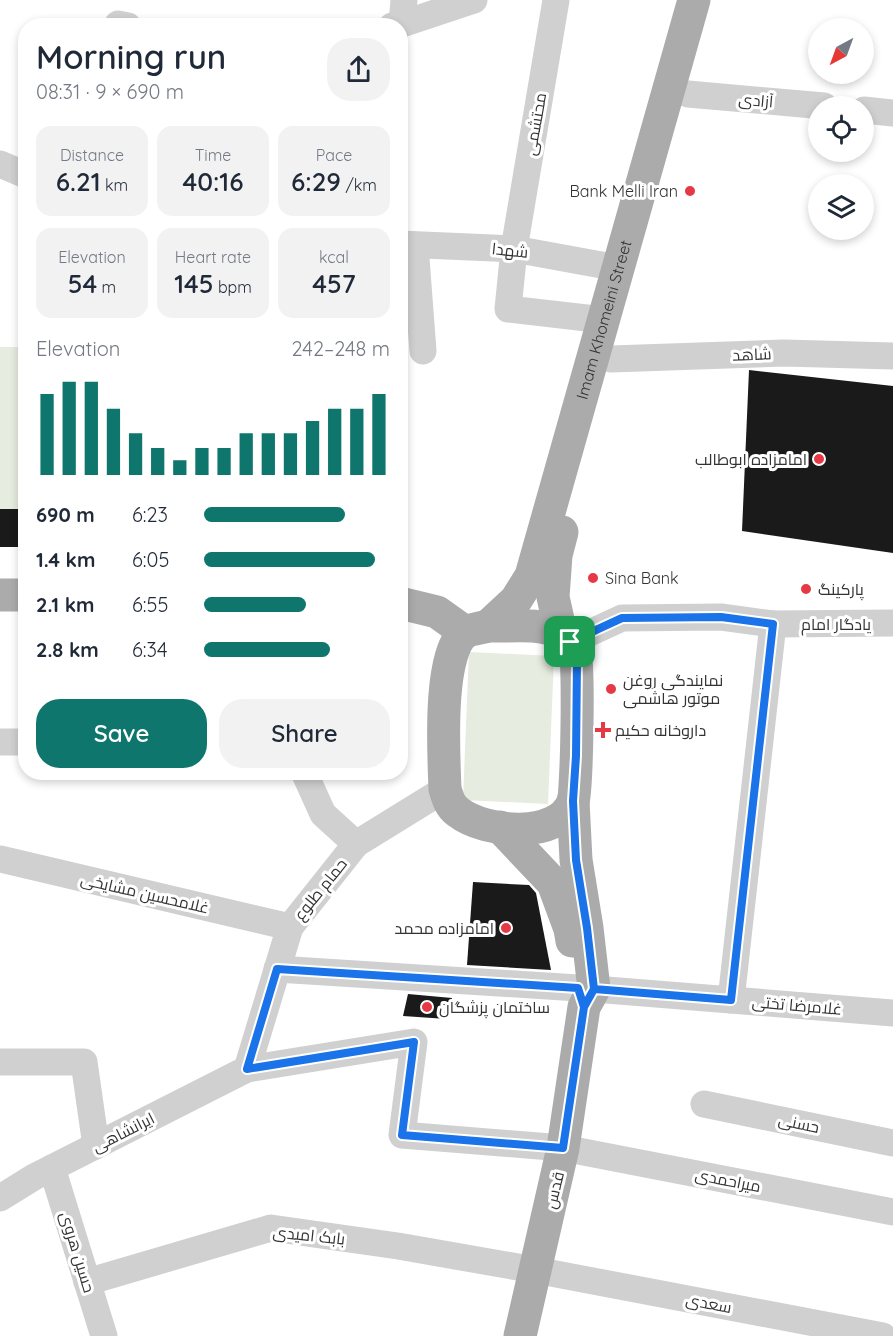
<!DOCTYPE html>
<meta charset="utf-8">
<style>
:root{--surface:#fff;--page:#f2f2f3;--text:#1f2937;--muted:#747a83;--accent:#0f766e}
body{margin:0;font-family:Quicksand,Cairo,sans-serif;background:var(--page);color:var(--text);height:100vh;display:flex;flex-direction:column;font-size:22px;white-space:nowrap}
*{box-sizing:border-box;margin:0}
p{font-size:20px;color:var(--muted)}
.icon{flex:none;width:33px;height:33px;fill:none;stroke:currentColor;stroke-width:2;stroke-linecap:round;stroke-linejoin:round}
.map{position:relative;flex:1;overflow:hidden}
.sheet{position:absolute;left:18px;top:18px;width:390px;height:762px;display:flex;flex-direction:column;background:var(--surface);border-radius:24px;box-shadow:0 3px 9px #0003}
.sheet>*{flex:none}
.needle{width:39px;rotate:221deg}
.buttons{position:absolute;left:808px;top:18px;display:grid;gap:12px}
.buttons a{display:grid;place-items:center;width:66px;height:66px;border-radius:50%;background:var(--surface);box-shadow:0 3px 9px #0003;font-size:30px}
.pin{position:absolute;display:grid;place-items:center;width:51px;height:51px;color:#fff;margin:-26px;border-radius:12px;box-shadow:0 3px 9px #0006}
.round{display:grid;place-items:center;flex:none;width:63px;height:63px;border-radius:24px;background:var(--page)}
.summary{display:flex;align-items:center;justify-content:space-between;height:102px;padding:0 18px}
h1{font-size:33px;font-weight:600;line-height:45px}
.figures{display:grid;grid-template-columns:repeat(3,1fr);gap:9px;height:102px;padding:6px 18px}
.figures div{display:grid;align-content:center;border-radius:15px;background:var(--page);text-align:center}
.figures b{font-size:26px;font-weight:600}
.figures small{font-size:16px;font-weight:400}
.figures p{font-size:16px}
.chart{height:168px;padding:12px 18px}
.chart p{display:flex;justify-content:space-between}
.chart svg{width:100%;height:108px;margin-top:6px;stroke:var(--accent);stroke-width:6}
.button{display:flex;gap:12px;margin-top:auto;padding:12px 18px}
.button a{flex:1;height:69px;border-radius:24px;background:var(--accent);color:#fff;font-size:24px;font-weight:600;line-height:69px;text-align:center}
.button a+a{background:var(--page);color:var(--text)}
ul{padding:0 18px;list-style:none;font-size:20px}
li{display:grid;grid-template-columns:96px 72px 1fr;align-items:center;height:45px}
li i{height:15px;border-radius:8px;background:var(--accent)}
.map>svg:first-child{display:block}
.green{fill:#e6ecdf}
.building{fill:#1a1a1a}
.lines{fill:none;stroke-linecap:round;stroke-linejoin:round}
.minor{stroke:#d0d0d0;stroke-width:27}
.major{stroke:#ababab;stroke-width:33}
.route-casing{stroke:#fff;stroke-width:12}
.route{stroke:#1a73e8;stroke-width:8}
.poi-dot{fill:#e63946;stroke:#fff;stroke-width:2}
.labels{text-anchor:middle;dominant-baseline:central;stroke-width:6;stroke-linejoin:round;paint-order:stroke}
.street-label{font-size:16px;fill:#333;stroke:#fff}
.poi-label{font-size:16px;fill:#333;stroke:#fff;text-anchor:start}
</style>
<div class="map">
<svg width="893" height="1336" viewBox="0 0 893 1336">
<rect width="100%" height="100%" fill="#fff"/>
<g class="green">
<rect x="0" y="347" width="25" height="162"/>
<path d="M 469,652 L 554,656 L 548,804 L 463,800 Z"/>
</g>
<g class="building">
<path d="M 749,370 L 893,386 L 893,553 L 742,531 Z"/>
<rect x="0" y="509" width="26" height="38"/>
<path d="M 473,882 L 529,885 L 536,893 L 551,970 L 467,965 Z"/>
<path d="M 408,994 L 452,998 L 447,1019 L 403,1016 Z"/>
</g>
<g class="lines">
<g class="minor">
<path d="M 556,0 L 514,249 L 508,309 L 604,320"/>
<path d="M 118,24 L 128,26"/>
<path d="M 402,24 L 404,0"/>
<path d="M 392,26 L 402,24 L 474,0"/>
<path d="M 688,94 L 824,106"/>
<path d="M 864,110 L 893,113"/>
<path d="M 0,164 L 26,175"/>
<path d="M 400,244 L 514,249 L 618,268"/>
<path d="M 415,245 L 423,351"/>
<path d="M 611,359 L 784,353 L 893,356"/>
<path d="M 570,642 L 622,618 L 721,617 L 773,624 L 893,623"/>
<path d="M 0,742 L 26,742"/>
<path d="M 304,772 L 323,814 L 356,844"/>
<path d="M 0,859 L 290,927"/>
<path d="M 277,969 L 578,988"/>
<path d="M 594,989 L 893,1013"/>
<path d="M 731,1000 L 773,624"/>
<path d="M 0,1062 L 84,1062 L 96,1146"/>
<path d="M 247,1069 L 290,927 L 356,844 L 445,789"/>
<path d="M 704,1104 L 893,1143"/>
<path d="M 52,1168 L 104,1336"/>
<path d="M 0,1198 L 34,1177 L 247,1069 L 414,1042 L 402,1135 L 563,1148 L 893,1212"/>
<path d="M 87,1282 L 271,1228 L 398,1246 L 535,1270 L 883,1336"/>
</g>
<g class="major">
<path d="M 0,595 L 26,595"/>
<path d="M 400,603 L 437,612 L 465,632"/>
<path id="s1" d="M 488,626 L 516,600 L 531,576 L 694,0"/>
<path d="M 488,626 C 510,627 540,622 560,633 C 566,636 573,645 575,651 C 579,661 577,791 573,802 C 558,840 485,833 458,812 C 450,806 448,799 445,789 C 444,758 437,650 466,632 C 471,629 482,628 488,626 Z"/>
<path d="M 561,633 L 553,597 L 556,555 L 562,532"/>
<path d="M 500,827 L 553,883 L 570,929 L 572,941"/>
<path d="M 520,1336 L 563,1148 L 584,1007 L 594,989 L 587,928 L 576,860 L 573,801"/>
</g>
</g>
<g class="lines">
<g class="route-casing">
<path id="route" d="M 570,642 L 575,651 L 577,661 L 576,756 L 573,801 L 576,860 L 587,928 L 594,989 L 584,1007 L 578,988 L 277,969 L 247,1069 L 414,1042 L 402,1135 L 563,1148 L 584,1007 L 594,989 L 731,1000 L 773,624 L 721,617 L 622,618 L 570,642"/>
</g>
<use href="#route" class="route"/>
</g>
<g class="poi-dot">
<circle cx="690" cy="191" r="6"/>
<circle cx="819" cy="459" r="6"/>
<circle cx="593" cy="578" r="6"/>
<circle cx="806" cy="589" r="6"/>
<circle cx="611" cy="689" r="6"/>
<path d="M600 721h6v6h6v6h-6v6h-6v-6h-6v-6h6z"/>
<circle cx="506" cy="928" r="6"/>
<circle cx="427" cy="1007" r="6"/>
</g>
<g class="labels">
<g class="street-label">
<text transform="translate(756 100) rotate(5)">آزادی</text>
<text transform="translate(535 124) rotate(-80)">محتشمی</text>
<text transform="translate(510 250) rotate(6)">شهدا</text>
<text stroke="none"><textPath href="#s1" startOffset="333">Imam Khomeini Street</textPath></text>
<text transform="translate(752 354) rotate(-2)">شاهد</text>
<text x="836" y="624">یادگار امام</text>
<text transform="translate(320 889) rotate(-51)">حمام طلوع</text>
<text transform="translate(145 893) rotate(13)">غلامحسین مشایخی</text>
<text transform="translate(797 1005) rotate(5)">غلامرضا تختی</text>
<text transform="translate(799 1123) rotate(12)">حسنی</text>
<text transform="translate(123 1132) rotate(-27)">ایرانشاهی</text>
<text transform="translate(728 1180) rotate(11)">میراحمدی</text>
<text transform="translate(554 1190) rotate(-77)">قدس</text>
<text transform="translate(309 1235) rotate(6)">بابک امیدی</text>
<text transform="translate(78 1252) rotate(73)">حسین هروی</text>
<text transform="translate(709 1303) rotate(11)">سعدی</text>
</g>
<g class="poi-label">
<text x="678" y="191" text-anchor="end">Bank Melli Iran</text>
<text x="807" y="459" text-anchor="end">امامزاده ابوطالب</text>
<text x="605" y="578">Sina Bank</text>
<text x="818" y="589">پارکینگ</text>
<text x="623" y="680">نمایندگی روغن<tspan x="623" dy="18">موتور هاشمی</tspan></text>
<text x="615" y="730">داروخانه حکیم</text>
<text x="494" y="928" text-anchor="end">امامزاده محمد</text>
<text x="439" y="1007">ساختمان پزشگان</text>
</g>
</g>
</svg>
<div class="buttons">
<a><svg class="needle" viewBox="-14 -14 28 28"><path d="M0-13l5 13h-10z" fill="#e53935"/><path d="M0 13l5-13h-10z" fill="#747a83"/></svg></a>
<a><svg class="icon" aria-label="locate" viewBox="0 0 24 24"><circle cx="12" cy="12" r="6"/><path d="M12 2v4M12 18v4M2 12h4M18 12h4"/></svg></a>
<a><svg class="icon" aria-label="layers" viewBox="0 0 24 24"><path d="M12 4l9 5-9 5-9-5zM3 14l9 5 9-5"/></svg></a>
</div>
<div class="pin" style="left:570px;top:642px;background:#1e9e55"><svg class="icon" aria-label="arrive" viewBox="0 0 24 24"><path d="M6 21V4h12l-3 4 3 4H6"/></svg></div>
<section class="sheet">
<div class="summary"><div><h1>Morning run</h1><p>08:31 · 9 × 690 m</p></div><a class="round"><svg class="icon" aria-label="share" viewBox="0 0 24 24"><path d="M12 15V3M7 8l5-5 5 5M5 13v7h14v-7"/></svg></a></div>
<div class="figures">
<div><p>Distance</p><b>6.21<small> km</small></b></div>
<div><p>Time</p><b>40:16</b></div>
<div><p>Pace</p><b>6:29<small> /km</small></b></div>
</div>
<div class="figures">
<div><p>Elevation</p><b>54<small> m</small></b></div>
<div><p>Heart rate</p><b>145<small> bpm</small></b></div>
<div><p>kcal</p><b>457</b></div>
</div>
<div class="chart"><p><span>Elevation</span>242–248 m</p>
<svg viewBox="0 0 160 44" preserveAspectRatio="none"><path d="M5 44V11M15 44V6M25 44V6M35 44V17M45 44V27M55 44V33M65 44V38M75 44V33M85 44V33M95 44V27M105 44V27M115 44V27M125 44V22M135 44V17M145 44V17M155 44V11"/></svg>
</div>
<ul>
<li><b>690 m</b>6:23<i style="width:76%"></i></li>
<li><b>1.4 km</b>6:05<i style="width:92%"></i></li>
<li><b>2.1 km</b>6:55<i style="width:55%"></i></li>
<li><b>2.8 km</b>6:34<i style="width:68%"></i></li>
</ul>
<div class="button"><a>Save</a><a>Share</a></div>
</section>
</div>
